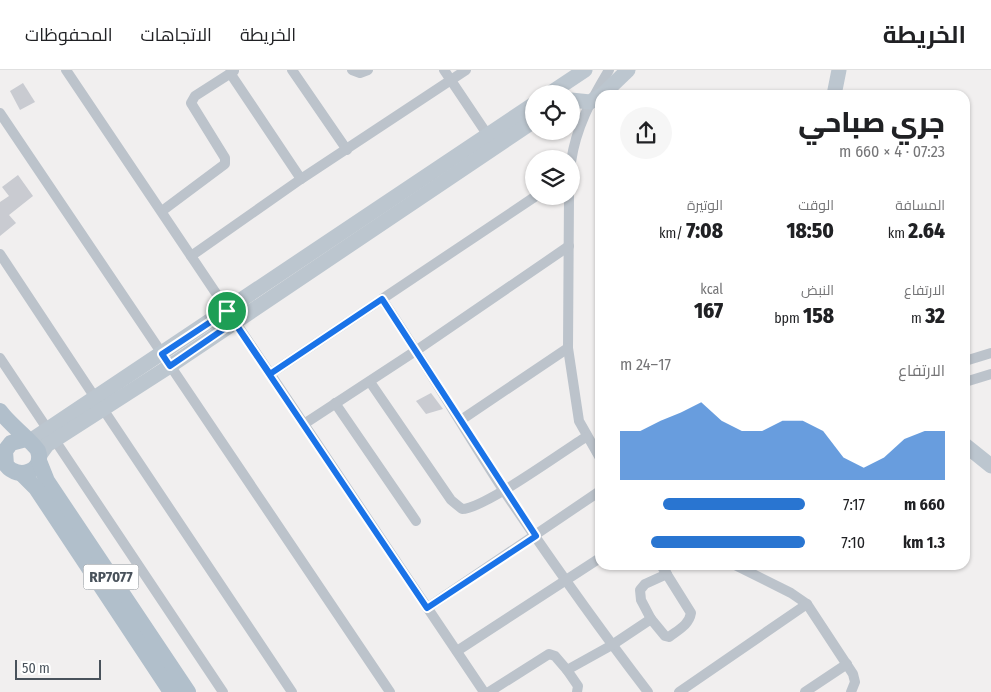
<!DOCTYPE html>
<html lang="ar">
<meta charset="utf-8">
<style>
:root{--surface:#fff;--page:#f6f6f6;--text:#202124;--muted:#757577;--line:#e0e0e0;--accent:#2975d1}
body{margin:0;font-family:"Fira Sans Condensed",Cairo,sans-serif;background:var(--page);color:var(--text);direction:rtl;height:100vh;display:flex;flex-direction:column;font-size:19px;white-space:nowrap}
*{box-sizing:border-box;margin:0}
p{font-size:16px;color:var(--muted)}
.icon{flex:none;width:28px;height:28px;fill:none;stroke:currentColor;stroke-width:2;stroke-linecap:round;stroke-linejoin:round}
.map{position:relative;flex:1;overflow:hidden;direction:ltr}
.details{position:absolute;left:595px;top:20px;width:375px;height:480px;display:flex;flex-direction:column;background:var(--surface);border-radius:15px;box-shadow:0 1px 4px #0004;direction:rtl}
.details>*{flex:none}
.controls{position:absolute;left:525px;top:15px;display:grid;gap:10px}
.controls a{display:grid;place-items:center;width:55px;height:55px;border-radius:50%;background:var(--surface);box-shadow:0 1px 4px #0004;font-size:25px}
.scale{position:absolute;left:15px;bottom:12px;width:86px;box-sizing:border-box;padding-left:5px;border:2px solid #49525b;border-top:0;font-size:14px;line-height:18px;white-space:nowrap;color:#49525b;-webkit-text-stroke:4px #fff;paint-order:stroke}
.pin{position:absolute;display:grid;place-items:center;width:42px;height:42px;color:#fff;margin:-21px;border:2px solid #fff;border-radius:50%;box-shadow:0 1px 5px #0007}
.round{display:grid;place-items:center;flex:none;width:52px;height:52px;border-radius:26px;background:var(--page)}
.overview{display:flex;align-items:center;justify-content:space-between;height:85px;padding:0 25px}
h1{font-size:28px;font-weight:800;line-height:38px}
.metrics{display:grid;grid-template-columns:repeat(3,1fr);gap:8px;height:85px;padding:5px 25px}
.metrics div{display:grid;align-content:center}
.metrics b{font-size:21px;font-weight:800}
.metrics small{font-size:14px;font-weight:400}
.metrics p{font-size:14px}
.chart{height:140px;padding:10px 25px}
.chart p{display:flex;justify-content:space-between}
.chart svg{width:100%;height:90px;margin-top:5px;fill:var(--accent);opacity:.7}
ul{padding:0 25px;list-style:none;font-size:16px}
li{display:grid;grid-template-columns:80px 60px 1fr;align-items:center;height:38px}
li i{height:12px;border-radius:6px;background:var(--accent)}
header{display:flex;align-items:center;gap:30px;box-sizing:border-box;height:70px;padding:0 25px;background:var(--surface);border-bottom:1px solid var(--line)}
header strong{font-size:24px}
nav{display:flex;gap:28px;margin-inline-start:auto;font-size:18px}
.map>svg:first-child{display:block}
.building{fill:#c9cbd1}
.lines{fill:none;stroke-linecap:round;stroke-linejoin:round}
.street{stroke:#bcc3cb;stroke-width:10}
.secondary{stroke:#bcc6cf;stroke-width:15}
.primary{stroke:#b1bfcb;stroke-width:16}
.route-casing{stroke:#fff;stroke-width:10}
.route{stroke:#1a73e8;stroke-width:6}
.labels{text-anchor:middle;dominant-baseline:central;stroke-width:4.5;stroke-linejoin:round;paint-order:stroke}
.shield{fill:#fff;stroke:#80868c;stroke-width:1}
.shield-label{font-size:15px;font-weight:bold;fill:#49525b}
</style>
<header>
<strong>الخريطة</strong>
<nav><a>الخريطة</a><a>الاتجاهات</a><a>المحفوظات</a></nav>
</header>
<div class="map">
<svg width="991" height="622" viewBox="0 0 991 622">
<rect width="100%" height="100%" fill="#f1efef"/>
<g class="building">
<path d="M 23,13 L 35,32 L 20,40 L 10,21 Z"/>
<path d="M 18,105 L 33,126 L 9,145 L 16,153 L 0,166 L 0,132 L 9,126 L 2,117 Z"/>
<path d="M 431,323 L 443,339 L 426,344 L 416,331 Z"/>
</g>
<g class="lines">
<g class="street">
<path d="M 66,0 L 484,622"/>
<path d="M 292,0 L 347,80"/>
<path d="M 352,0 L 360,3 L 368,0"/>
<path d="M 444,0 L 491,70"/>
<path d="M 230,3 L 301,109 L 466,0"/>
<path d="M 0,43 L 390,622"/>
<path d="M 571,92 C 576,57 591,30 609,0"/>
<path d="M 569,126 L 568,278 L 579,351 L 600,388"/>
<path d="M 162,141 L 225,94 L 225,88 L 191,33 L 195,26 L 234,1"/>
<path d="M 0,184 L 96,329"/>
<path d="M 191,186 L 301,109"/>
<path d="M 382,229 C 425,292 463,358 504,421 C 550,489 598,557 648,622"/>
<path d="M 0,288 L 223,622"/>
<path d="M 965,291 L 991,283"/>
<path d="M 270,304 L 536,126"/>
<path d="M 370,312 L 451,430 L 462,439 C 484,439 563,381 586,367"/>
<path d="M 965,312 L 991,304"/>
<path d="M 335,333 L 416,451"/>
<path d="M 103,339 L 292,622"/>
<path d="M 461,350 L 568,278"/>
<path d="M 304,354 L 417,280 L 569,176"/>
<path d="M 735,495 L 791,523 L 807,534 L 853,604 L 855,612 L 851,622"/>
<path d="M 427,538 L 600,421"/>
<path d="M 651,549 L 641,530 L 640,520 L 645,514 L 667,504"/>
<path d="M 457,581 L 600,488"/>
<path d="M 567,600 L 578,616 L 577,622"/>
<path d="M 489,622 L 549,584 L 555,586 L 567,600 L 612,575 L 651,549 L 665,566 L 669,567 C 678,560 689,555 691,543 L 661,495"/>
<path d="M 679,622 L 807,534"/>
<path d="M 805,622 L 847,594"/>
</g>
<g class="secondary">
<path d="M 549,24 L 585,0"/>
<path d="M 602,25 L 628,0"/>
<path d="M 834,25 L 839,0"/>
<path d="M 571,30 L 590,32 L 600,26"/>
<path d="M 30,371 L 534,34"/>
<path d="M 965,375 L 991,396"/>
<path d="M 39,386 L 47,375 L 170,296 L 534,51"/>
</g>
<g class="primary">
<path d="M 0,341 C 7,352 36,375 38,381 C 45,401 18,411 6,395 L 5,381 L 11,373 L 26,369"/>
<path d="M 39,391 L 47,411 L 188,622"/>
<path d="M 22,404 L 36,418 L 171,622"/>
</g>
</g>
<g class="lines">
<g class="route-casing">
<path id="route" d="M 227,241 L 162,284 L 170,296 L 234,252 L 427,538 L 536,466 L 382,229 L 270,304 L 227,241"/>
</g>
<use href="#route" class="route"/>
</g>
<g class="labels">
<rect class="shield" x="83.5" y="494.5" width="55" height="25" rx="4"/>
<g class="shield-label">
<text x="111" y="507">RP7077</text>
</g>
</g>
</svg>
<div class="controls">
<a><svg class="icon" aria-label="locate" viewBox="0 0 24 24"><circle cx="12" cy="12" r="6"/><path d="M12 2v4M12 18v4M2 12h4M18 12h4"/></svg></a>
<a><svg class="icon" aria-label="layers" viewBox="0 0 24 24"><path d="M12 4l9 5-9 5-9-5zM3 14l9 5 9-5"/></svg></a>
</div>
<div class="scale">50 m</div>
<div class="pin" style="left:227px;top:241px;background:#1e9e55"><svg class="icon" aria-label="arrive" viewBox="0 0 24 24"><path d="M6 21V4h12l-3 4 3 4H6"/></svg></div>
<section class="details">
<div class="overview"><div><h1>جري صباحي</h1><p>07:23 · 4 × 660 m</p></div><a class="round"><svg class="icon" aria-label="share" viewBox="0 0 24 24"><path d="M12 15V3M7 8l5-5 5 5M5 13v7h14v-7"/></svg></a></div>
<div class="metrics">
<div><p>المسافة</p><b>2.64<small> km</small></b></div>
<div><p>الوقت</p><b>18:50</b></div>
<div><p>الوتيرة</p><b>7:08<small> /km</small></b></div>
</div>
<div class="metrics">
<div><p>الارتفاع</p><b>32<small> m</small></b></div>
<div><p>النبض</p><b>158<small> bpm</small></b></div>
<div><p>kcal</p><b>167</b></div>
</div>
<div class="chart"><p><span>الارتفاع</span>17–24 m</p>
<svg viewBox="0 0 160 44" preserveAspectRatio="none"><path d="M0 44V20L10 20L20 15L30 11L40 6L50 15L60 20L70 20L80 15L90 15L100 20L110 33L120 38L130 33L140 24L150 20L160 20V44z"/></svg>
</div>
<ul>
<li><b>660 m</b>7:17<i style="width:77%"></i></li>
<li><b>1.3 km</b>7:10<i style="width:83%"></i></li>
</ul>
</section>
</div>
